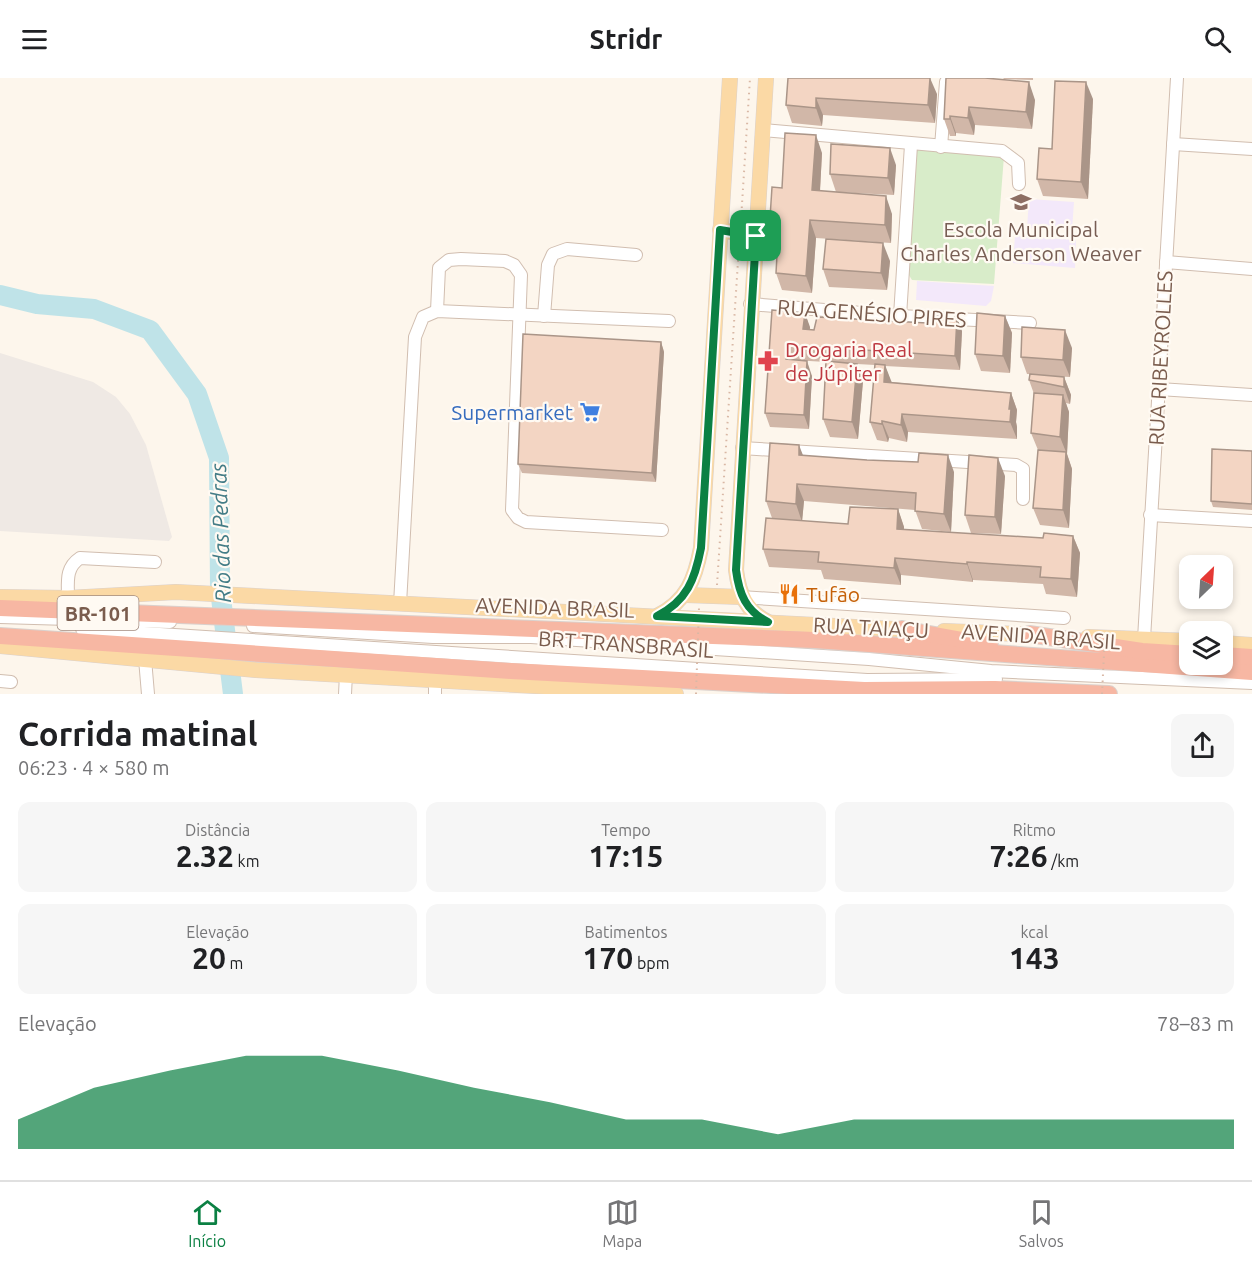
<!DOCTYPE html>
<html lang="pt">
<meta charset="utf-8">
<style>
:root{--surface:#fff;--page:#f6f6f6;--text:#202124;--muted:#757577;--line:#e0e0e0;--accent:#0b8043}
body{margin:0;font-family:Ubuntu,sans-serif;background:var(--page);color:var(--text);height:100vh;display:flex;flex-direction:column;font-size:22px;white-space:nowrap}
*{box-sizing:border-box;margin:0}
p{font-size:20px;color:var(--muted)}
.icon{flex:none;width:33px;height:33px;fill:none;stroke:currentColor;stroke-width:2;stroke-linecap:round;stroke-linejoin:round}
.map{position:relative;height:616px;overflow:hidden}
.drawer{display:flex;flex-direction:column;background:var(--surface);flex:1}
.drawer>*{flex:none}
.needle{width:39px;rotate:25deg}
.buttons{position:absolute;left:1179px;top:477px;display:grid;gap:12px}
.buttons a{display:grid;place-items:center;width:54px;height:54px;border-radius:12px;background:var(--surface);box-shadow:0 3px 9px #0003;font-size:30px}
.pin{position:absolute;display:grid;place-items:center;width:51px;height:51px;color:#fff;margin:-26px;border-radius:12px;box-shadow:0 3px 9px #0006}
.round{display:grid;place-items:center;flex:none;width:63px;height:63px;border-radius:12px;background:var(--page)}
.summary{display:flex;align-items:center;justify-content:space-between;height:102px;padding:0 18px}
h1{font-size:33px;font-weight:700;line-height:45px}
.stats{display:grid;grid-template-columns:repeat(3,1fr);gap:9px;height:102px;padding:6px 18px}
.stats div{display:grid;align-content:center;border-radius:12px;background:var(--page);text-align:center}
.stats b{font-size:30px;font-weight:700}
.stats small{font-size:16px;font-weight:400}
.stats p{font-size:16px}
.chart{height:168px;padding:12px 18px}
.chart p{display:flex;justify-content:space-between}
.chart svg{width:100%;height:108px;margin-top:6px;fill:var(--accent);opacity:.7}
header{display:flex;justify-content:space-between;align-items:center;height:78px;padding:0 18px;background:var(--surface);font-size:27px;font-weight:700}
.tabs{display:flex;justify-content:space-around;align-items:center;height:84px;border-top:2px solid var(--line);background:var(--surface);font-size:16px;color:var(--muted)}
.tabs a{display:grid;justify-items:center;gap:3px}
.tabs .selected{color:var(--accent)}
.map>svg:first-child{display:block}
.industrial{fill:#efe9e4}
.education{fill:#f3e8fa}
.green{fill:#d8ecc9}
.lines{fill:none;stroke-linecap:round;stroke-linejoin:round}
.river{stroke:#bfe3e8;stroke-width:20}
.minor-casing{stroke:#d1beb0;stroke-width:14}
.major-casing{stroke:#dad1cd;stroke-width:16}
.highway-casing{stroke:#dad1cd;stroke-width:18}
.path{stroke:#d9b8a5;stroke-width:2;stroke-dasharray:1.5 4.5;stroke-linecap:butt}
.minor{stroke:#fff;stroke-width:12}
.major{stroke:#fbd9a5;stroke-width:15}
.highway{stroke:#f7b7a3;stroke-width:16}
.path-bridge{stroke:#d9b8a5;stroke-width:2;stroke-dasharray:1.5 4.5;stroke-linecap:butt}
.wall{fill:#d1b7a8}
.shaded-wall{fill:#aa9588}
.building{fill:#f3d5c3;stroke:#aa9588;stroke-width:1.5}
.route-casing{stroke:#fff;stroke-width:12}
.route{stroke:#0b8043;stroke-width:8}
.labels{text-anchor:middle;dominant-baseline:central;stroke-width:4.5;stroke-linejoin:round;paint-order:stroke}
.shield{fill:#fffaf3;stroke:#a28b7f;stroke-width:1.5}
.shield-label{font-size:20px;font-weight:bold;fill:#7a5c4d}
.education-label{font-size:21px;fill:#785e54;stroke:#fffaf3}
.street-label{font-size:21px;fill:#7a5c4d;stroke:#fffaf3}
.health-label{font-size:21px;fill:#be3a42;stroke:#fffaf3;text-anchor:start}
.shop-label{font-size:21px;fill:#366cbe;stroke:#fffaf3;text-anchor:end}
.food-label{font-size:21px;fill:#c56008;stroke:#fffaf3;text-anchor:start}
.water-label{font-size:22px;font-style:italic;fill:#437c86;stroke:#fffaf3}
</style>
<header><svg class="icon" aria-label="menu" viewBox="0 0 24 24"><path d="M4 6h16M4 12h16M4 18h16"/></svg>Stridr<svg class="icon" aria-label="search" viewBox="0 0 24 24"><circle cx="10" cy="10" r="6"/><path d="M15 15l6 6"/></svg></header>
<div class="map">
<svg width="1252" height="616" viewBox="0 0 1252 616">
<rect width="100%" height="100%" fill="#fdf6ec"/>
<path class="industrial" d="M 0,275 L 93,304 L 116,319 L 130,336 L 146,367 L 172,459 L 169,463 L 0,453 Z"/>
<g class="education">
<path d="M 1029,121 L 1074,124 L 1072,152 L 1027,150 Z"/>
<path d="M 1015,158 L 1076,162 L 1075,190 L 1013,185 Z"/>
<path d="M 917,203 L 994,208 L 991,223 L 986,228 L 916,222 Z"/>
</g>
<path class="green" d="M 921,70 L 1004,78 L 994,206 L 912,202 L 907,194 L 914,73 Z"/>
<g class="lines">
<path class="river" d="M 0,217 L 37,226 L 94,231 L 150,252 L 197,316 L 219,380 L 220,512 L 233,616"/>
<g class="minor-casing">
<g id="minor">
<path d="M 763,52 L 1002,73 L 1018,85 L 1019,106"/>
<path d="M 1173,66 L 1252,71"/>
<path d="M 941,69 L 946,4"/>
<path d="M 1166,184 L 1252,191"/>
<path d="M 750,226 L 900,238 L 1030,245"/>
<path d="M 437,233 L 439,190 L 449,182 L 461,181 L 505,183 L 514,187 L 521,197 L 512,432 L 518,440 L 526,444 L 662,452"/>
<path d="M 544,238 L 548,187 L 553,176 L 567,171 L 636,177"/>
<path d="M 900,238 L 911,67"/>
<path d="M 1159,311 L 1252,317"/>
<path d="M 742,370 L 1016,387 L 1023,391 L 1023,421"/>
<path d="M 1150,437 L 1252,443"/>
<path d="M 741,519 L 1064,540"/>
<path d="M 68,520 C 68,504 65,490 80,480 L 155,484"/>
<path d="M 400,526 L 415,259 L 423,239 L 437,233 L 669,243"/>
<path d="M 0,539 L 170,544"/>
<path d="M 253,548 L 433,559 L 531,559 L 869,581 L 991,593 L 1252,605"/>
<path d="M 82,551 L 867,602 L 996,601"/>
<path d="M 1144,561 L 1177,0"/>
<path d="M 145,581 L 148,616"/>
<path d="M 0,603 L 11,604"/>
<path d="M 345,616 L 346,596"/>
<path d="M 435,616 L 435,603"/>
</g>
</g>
<g class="major-casing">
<g id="major">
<path d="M 766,0 L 736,492 C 739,516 746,533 768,544"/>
<path d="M 720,152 L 756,158"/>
<path d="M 686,517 L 741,519"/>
<path d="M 0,519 L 68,520 L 176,514 L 914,552"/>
<path d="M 657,538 C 687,523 695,501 701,470 L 730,0"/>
<path d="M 944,553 L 1040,557"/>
<path d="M 1088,559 L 1190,563"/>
<path d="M 1222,565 L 1252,567"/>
<path d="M 0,568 L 256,592 L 676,616"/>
</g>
</g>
<g class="highway-casing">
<g id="highway">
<path d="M 0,530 L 815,562 L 1252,594"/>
<path d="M 902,551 L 990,567"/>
<path d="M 1029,556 L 1142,573 L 1190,576"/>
<path d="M 0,558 L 511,593 L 864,612 L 995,611 L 1109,616"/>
<path d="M 1222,577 L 1252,579"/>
</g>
</g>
<g class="path">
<path d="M 741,142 L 750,0"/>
<path d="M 717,507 L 739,168"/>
</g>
<use href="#minor" class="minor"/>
<use href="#major" class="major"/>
<use href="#highway" class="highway"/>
<g class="path-bridge">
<path d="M 696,616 L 699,530"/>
<path d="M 1102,616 L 1105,556"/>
</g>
</g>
<g class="wall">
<path d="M 788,0 L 937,16 L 935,45 L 823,37 L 822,48 L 792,45 L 786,27 Z"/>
<path d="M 946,0 L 1035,22 L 1032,51 L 975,47 L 974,57 L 956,55 L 956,58 L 950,58 L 944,41 Z"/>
<path d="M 1003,0 L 1033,0 L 1033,2 L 1004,1 Z"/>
<path d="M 1093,21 L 1088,121 L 1043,118 L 1037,101 L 1052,71 Z"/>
<path d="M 822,75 L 820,113 L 892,136 L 891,165 L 816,160 L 812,215 L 782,212 L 776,195 L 778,157 L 776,157 L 770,140 L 782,110 Z"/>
<path d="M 896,87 L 894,117 L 836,114 L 830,96 Z"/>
<path d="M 890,183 L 887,212 L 829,209 L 823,191 Z"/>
<path d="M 772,232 L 805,235 L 810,251 L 814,252 L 962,253 L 960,292 L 885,288 L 891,304 L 1011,315 L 1017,332 L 1016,344 L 1017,349 L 1017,361 L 908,354 L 907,364 L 889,360 L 888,364 L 877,362 L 870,344 L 875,287 L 857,286 L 863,303 L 858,361 L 830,359 L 823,341 L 826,284 L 793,282 L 812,298 L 809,351 L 770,349 L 765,335 Z"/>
<path d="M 1005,238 L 1012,255 L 1010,295 L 981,293 L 975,276 Z"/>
<path d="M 661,264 L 664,274 L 656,404 L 522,395 L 518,386 Z"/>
<path d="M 1072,270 L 1070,299 L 1051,298 L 1064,299 L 1071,317 L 1070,326 L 1066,325 L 1069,334 L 1067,376 L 1072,391 L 1069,450 L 1040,447 L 1033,430 L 1038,372 L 1031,355 L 1034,316 L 1029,302 L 1029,296 L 1027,296 L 1021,279 Z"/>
<path d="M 1252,373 L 1252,432 L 1213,429 L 1211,423 Z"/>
<path d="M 803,377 L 954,394 L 951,454 L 922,451 L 915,432 L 804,423 L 802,443 L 848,446 L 898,431 L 904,449 L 904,452 L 1043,460 L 1073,458 L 1080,475 L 1077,519 L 1046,516 L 1043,506 L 973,502 L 973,504 L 901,497 L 901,507 L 824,501 L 821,492 L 769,489 L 763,471 L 772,440 L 766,423 Z"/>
<path d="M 1005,398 L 1001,456 L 971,455 L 965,437 Z"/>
</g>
<g class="shaded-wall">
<path d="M 930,0 L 937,16 L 935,45 L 928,27 Z"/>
<path d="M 1029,4 L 1035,22 L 1032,51 L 1026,34 Z"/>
<path d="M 1086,4 L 1093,21 L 1088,121 L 1081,104 Z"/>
<path d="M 816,20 L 823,37 L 822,48 L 816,30 Z"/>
<path d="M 969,29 L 975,47 L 974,57 L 968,40 Z"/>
<path d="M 950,38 L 956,55 L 956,58 L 950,41 Z"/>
<path d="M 816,57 L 822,75 L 819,130 L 812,112 Z"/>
<path d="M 890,70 L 896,87 L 894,117 L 888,100 Z"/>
<path d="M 886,118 L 892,136 L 891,165 L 885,147 Z"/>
<path d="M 810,142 L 816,160 L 812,215 L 806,198 Z"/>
<path d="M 883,165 L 890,183 L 887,212 L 881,195 Z"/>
<path d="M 805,235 L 810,249 L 809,265 L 803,251 Z"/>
<path d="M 1005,238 L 1012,255 L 1010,295 L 1003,278 Z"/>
<path d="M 957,239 L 962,253 L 960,292 L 955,278 Z"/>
<path d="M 1065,252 L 1072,270 L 1070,299 L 1063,282 Z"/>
<path d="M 661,264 L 664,274 L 656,404 L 652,395 Z"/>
<path d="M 787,267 L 793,282 L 786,281 Z"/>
<path d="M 807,283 L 812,298 L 809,351 L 804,337 Z"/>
<path d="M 857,286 L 863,303 L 858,361 L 852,344 Z"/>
<path d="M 885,287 L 892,305 L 884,304 Z"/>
<path d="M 1064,299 L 1071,317 L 1070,326 L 1064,309 Z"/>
<path d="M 1011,315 L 1017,332 L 1016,344 L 1017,349 L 1017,361 L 1010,344 L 1009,331 Z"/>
<path d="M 1063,317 L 1069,334 L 1067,376 L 1072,391 L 1069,450 L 1063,432 L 1066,374 L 1060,359 Z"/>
<path d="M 902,336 L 908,354 L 907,364 L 901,347 Z"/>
<path d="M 882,343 L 889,360 L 888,364 L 882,346 Z"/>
<path d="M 799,367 L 806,385 L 799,377 Z"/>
<path d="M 948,377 L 954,394 L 951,454 L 944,436 Z"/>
<path d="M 998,380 L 1005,398 L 1001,456 L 995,439 Z"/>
<path d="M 797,406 L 804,423 L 802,444 L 796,426 Z"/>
<path d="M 898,431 L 904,449 L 903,469 L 897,451 Z"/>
<path d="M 1073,458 L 1080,475 L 1077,519 L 1071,501 Z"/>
<path d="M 895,480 L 901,497 L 901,507 L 894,490 Z"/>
<path d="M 967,484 L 973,502 L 973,504 L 967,486 Z"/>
</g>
<g class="building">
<path d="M 788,0 L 930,0 L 928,27 L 816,20 L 816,30 L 786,27 Z"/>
<path d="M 946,0 L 985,0 L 1029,4 L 1026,34 L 969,29 L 968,40 L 950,38 L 950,41 L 944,41 Z"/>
<path d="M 1055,3 L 1086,4 L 1081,104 L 1037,101 L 1039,70 L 1052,71 Z"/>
<path d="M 785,55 L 816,57 L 812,112 L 886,118 L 885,147 L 810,142 L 806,198 L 776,195 L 779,140 L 770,140 L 772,109 L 782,110 Z"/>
<path d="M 831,66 L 890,70 L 888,100 L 830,96 Z"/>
<path d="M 826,161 L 883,165 L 881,195 L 823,191 Z"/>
<path d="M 772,232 L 805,235 L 803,251 L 814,252 L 817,239 L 927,245 L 928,238 L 957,239 L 955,278 L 787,267 L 786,281 L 807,283 L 804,337 L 765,335 Z"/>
<path d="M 977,235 L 1005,238 L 1003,278 L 975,276 Z"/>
<path d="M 1022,249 L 1065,252 L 1063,282 L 1021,279 Z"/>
<path d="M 523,256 L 661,264 L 652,395 L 518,386 Z"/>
<path d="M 826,283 L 857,286 L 852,344 L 823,341 Z"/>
<path d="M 875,286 L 885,287 L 884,304 L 1011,315 L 1009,331 L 1011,331 L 1010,344 L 902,336 L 901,347 L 882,343 L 882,346 L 870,344 Z"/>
<path d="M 1030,296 L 1064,299 L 1064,309 L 1029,302 Z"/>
<path d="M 1034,315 L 1063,317 L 1060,359 L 1031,355 Z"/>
<path d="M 770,365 L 799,367 L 799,377 L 867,382 L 918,384 L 919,375 L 948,377 L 944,436 L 915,433 L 916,415 L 797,406 L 796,426 L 766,423 Z"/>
<path d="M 1212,371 L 1252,373 L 1252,426 L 1211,423 Z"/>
<path d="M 1038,372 L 1066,374 L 1063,432 L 1033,430 Z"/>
<path d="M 969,377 L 998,380 L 995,439 L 965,437 Z"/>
<path d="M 850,429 L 898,431 L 897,451 L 1043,460 L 1044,455 L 1073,458 L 1071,501 L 1040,499 L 1041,489 L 967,484 L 967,486 L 895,480 L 894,490 L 818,484 L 819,474 L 763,471 L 766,440 L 848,446 Z"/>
</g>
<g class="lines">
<g class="route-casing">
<path id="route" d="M 720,152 L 756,158 L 736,492 C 739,516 746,533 768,544 L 657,538 C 687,523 695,501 701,470 Z"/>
</g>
<use href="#route" class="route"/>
</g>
<defs>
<g id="school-bare" transform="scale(1.62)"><path d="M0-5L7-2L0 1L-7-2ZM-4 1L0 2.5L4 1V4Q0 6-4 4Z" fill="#8d6e63" stroke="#fffaf3" stroke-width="2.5" paint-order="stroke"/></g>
<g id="pharmacy-bare" transform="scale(1.62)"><path d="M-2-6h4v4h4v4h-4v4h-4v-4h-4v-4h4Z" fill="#e0444e" stroke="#fffaf3" stroke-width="2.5" paint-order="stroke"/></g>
<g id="supermarket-bare" transform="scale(1.62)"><path d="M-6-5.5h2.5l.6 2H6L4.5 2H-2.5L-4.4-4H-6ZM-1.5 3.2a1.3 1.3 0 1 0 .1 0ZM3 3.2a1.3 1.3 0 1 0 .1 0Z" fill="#3f7fe0" stroke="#fffaf3" stroke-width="2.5" paint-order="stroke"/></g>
<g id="restaurant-bare" transform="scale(1.62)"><path d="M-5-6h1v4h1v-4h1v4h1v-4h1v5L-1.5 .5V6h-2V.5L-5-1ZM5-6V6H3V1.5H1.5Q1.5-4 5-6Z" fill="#e8710a" stroke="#fffaf3" stroke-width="2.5" paint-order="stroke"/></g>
</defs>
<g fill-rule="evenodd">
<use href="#school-bare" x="1021" y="124"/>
<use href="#pharmacy-bare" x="768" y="283"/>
<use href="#supermarket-bare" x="590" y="334"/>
<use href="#restaurant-bare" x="789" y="516"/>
</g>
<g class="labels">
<rect class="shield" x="57.5" y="518" width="81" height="34" rx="4.5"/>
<g class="shield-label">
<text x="98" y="535">BR-101</text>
</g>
<g class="education-label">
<text x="1021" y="151">Escola Municipal<tspan x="1021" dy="24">Charles Anderson Weaver</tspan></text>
</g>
<g class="street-label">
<text transform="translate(872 235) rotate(4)">RUA GENÉSIO PIRES</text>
<text transform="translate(1160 280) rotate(-87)">RUA RIBEYROLLES</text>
<text transform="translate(555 529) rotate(2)">AVENIDA BRASIL</text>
<text transform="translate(871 549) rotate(3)">RUA TAIAÇU</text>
<text transform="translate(1041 558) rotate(4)">AVENIDA BRASIL</text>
<text transform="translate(626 566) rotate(4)">BRT TRANSBRASIL</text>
</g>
<g class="health-label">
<text x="785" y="271">Drogaria Real<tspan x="785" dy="24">de Júpiter</tspan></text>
</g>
<g class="shop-label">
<text x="573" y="334">Supermarket</text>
</g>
<g class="food-label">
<text x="806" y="516">Tufão</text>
</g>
<g class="water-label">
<text transform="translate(220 455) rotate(-92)">Rio das Pedras</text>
</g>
</g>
</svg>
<div class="buttons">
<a><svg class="needle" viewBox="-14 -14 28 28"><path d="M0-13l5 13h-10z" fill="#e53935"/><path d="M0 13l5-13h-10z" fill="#757577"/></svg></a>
<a><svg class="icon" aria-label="layers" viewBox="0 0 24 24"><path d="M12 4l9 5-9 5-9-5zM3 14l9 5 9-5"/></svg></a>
</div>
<div class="pin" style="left:756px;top:158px;background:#1e9e55"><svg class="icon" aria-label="arrive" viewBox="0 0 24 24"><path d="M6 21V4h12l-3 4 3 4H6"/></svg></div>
</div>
<section class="drawer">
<div class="summary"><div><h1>Corrida matinal</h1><p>06:23 · 4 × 580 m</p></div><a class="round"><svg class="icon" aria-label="share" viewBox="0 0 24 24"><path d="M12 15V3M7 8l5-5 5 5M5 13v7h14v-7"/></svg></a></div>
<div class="stats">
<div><p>Distância</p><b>2.32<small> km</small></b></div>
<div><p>Tempo</p><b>17:15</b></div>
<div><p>Ritmo</p><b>7:26<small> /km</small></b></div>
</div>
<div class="stats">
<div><p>Elevação</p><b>20<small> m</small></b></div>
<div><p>Batimentos</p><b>170<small> bpm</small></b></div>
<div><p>kcal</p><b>143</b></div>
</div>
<div class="chart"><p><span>Elevação</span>78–83 m</p>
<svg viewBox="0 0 160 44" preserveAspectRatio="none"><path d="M0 44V32L10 19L20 12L30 6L40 6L50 12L60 19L70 25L80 32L90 32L100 38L110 32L120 32L130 32L140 32L150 32L160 32V44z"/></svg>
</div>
</section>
<nav class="tabs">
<a class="selected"><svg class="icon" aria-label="home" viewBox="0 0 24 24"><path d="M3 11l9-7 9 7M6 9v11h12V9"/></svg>Início</a>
<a><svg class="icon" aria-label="map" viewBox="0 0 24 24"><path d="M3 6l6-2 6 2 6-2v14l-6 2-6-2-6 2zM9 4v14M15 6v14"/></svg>Mapa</a>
<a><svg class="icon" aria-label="saved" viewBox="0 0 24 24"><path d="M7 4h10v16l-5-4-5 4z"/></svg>Salvos</a>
</nav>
